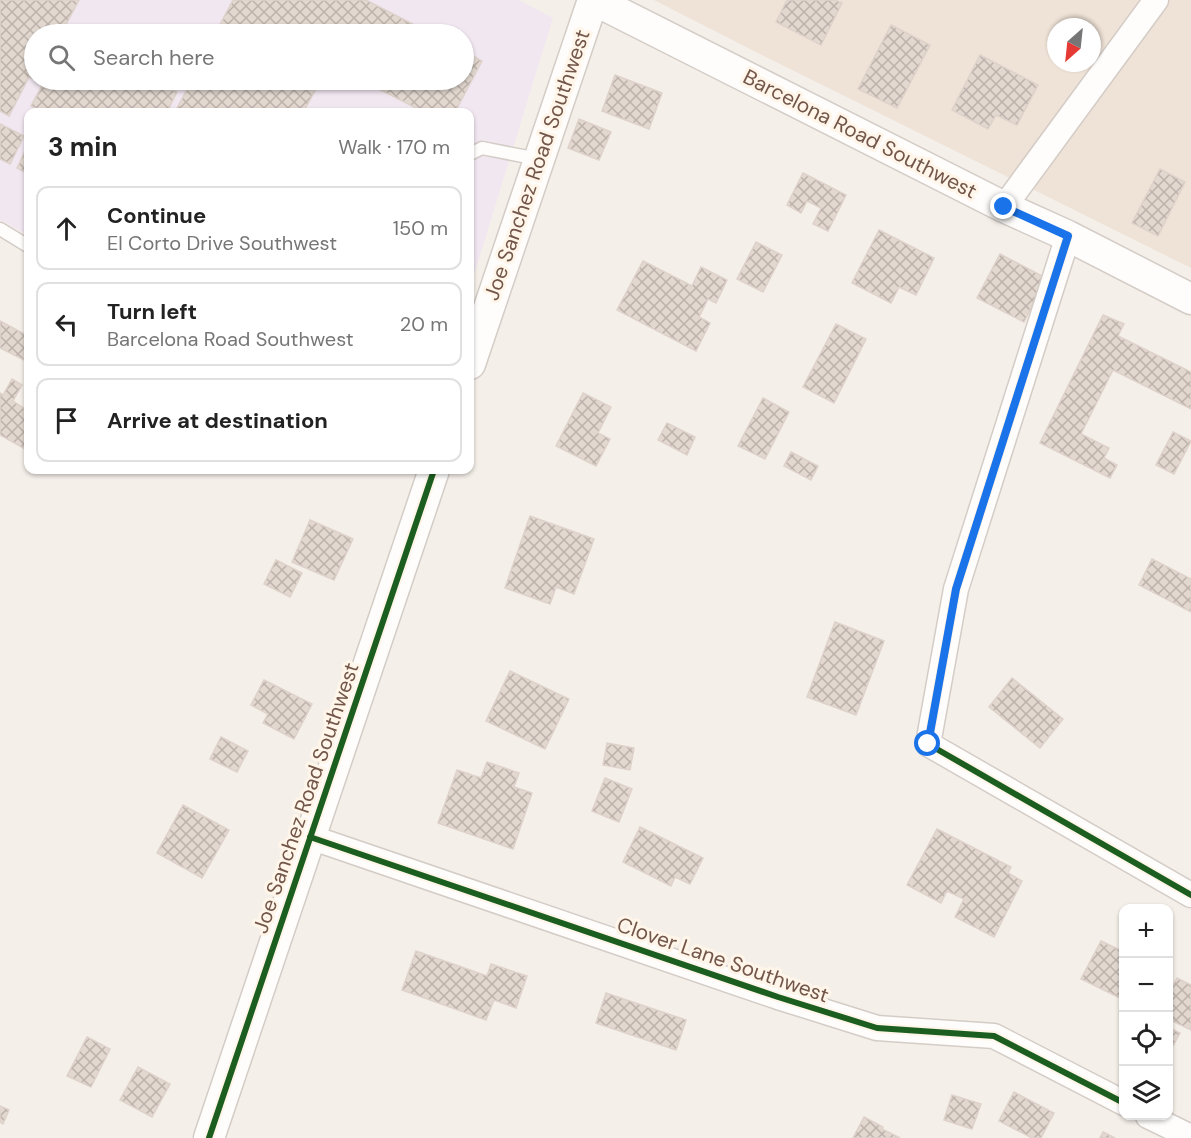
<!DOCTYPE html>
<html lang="en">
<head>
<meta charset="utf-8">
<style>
	:root { --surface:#fff; --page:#f6f6f6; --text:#222; --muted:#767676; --line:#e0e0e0 }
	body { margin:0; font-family:"DM Sans",sans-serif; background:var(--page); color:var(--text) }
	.controls { position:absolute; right:18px; bottom:18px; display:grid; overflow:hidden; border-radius:12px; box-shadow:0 2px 4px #0004 }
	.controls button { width:54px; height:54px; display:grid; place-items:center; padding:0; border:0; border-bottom:2px solid var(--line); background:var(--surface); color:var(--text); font:30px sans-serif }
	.compass { position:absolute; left:1047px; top:18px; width:54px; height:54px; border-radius:50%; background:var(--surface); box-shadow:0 2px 4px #0004; rotate:207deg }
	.stop { position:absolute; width:18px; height:18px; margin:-14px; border:4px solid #1a73e8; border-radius:50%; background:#fff }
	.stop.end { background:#1a73e8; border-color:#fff; box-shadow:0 2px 6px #0008 }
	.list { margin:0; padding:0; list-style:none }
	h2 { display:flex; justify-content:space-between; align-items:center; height:78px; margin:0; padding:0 24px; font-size:26px }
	h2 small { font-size:20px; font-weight:400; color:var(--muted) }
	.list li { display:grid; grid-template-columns:39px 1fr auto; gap:18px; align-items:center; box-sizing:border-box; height:84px; margin:0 12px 12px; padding:0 12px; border:2px solid var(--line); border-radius:12px }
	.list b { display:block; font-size:22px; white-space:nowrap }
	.list p { margin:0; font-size:20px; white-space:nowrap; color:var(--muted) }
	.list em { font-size:20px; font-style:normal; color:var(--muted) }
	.icon { flex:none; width:33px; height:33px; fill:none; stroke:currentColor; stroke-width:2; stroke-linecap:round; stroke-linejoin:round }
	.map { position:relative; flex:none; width:1191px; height:1138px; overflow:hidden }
	.search { position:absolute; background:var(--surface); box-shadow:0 2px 4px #0004; left:24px; top:24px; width:450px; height:66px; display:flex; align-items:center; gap:15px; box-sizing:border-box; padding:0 21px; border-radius:33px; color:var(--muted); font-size:22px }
	.panel { position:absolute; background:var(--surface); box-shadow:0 2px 4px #0004; left:24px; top:108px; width:450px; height:366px; border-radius:12px }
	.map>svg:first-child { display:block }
</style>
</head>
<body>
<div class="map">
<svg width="1191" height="1138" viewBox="0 0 1191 1138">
	<defs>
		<pattern id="building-cross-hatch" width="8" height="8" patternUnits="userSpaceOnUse" patternTransform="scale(1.5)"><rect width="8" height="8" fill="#e2d8d0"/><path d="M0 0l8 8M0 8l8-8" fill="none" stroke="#bcb2ab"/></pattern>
	</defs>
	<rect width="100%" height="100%" fill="#f5efe9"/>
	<path fill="#efe2d6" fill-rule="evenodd" d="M654 0H1191V268L760 54ZM1056 27H1092V63H1056Z"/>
	<path fill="#f1e7f1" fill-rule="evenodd" d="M0 0H519L553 18 470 288V112H28V235L0 220ZM34 34H464V80H34Z"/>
	<g fill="url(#building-cross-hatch)" stroke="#ded2cb" stroke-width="1.5">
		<path d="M0 0H79L61 34H34V79L29 77 9 116 0 111Z"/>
		<path d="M233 0H366L432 34H215Z"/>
		<path d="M787 0H835L842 3 821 45 776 22Z"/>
		<path d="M891 25 930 45 897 108 858 89Z"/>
		<path d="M464 51 482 61 455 112H424L361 80H464Z"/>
		<path d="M980 55 1038 85 1017 125 996 115 988 129 952 110Z"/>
		<path d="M615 75 662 93 649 129 602 111Z"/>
		<path d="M45 80H153L177 92 167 112H43L31 106Z"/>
		<path d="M192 80H321L305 109 312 112H175Z"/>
		<path d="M579 119 611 132 599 160 568 148Z"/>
		<path d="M0 124 24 136 10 164 0 159Z"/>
		<path d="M28 145V174L17 168Z"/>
		<path d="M1160 169 1185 182 1158 236 1132 223Z"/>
		<path d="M803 173 846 195 828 231 813 224 821 208 807 201 801 213 787 205Z"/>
		<path d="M879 230 934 258 916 295 899 287 891 303 852 283Z"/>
		<path d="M756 242 782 255 763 292 737 279Z"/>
		<path d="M1000 254 1046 278 1024 322 977 298Z"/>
		<path d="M643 261 692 286 701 267 727 280 716 303 708 299 699 317 710 323 696 351 617 310Z"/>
		<path d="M1103 315 1124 324 1118 336 1191 372V409L1113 370 1081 434 1109 448 1104 458 1117 465 1110 478 1040 443Z"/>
		<path d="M0 321 28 336V362L0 348Z"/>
		<path d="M836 324 866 339 834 403 803 387Z"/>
		<path d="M12 379 22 385 13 401 28 411V445L27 444 25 449 0 435V393L3 395Z"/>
		<path d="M583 393 611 407 598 433 610 439 596 466 556 446Z"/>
		<path d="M763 398 789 412 765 459 738 446Z"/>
		<path d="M667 423 695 437 687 455 658 440Z"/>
		<path d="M1173 432 1191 441 1174 474 1156 465Z"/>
		<path d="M791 452 818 466 811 480 784 466Z"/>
		<path d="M530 516 594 539 574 594 556 587 550 604 505 588Z"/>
		<path d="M310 520 353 539 334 580 292 562Z"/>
		<path d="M1152 559 1191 579V612L1139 585Z"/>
		<path d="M276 560 302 573 290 597 264 584Z"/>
		<path d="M835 622 884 641 856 715 807 697Z"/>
		<path d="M510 671 569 699 545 749 486 721Z"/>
		<path d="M1012 678 1063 719 1040 748 989 707Z"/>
		<path d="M264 680 312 704 294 739 263 723 268 714 251 705Z"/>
		<path d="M221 737 248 751 237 772 210 759Z"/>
		<path d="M607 743 634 748 630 770 603 765Z"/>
		<path d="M487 762 519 773 514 787 532 793 513 849 438 823 457 770 481 778Z"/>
		<path d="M605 778 632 789 619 822 592 811Z"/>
		<path d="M183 805 229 830 202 878 157 853Z"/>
		<path d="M640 827 703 858 690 884 675 877 671 886 623 862Z"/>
		<path d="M937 829 1011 867 1008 873 1022 881 994 937 955 917 964 899 947 891 941 903 907 885Z"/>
		<path d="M1101 941 1124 952V1000L1081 979Z"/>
		<path d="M416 951 487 976 491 964 527 976 516 1008 494 1000 486 1020 402 990Z"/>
		<path d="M1177 978 1191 985V1030L1168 1019V995Z"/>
		<path d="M606 993 686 1020 676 1050 596 1023Z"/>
		<path d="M1168 1027 1180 1033 1168 1055Z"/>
		<path d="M87 1037 110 1049 91 1087 67 1076Z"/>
		<path d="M138 1067 170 1084 152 1117 120 1100Z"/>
		<path d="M1014 1092 1054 1113 1041 1138H1032L999 1121Z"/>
		<path d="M952 1095 981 1104 972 1129 944 1120Z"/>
		<path d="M0 1106 9 1110 3 1124 0 1122Z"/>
		<path d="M864 1117 883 1127 882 1129 900 1138H853Z"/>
		<path d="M1103 1132 1115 1138H1100Z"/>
	</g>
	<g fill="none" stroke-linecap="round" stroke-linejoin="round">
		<defs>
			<g id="service">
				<path d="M470 154 482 148 538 159"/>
				<path d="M0 229 28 246"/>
			</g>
			<g id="minor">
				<path d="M1004 207 1156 0"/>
				<path d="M1068 236 956 589 928 744 1191 895"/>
				<path d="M310 837 778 997 877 1028 994 1036 1124 1103"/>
				<path d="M1148 1116 1191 1137"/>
			</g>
			<g id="tertiary">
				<path d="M594 0 1004 207 1068 236 1191 299"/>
				<path d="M470 364 593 0"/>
				<path d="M209 1138 434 470"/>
			</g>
		</defs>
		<use href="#service" stroke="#d4ccc6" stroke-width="15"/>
		<use href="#minor" stroke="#d4ccc6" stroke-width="27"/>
		<use href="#tertiary" stroke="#d4ccc6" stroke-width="33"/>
		<use href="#service" stroke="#fefdfc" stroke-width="12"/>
		<use href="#minor" stroke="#fefdfc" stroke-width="24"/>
		<use href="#tertiary" stroke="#fefdfc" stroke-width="30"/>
		<defs>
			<g id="cycleway">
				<path d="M1068 236 956 589 928 744 1191 895"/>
				<path d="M310 837 778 997 877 1028 994 1036 1124 1103"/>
				<path d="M209 1138 434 470"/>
			</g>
		</defs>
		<use href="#cycleway" stroke="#fff5e9" stroke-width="10"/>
		<use href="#cycleway" stroke="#1b5e20" stroke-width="6"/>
	</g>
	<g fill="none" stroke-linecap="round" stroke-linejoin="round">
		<path stroke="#1a73e8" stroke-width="8" d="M928 744 956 589 1068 236 1004 207"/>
	</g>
	<g text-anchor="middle" stroke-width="6" stroke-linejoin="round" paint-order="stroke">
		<g font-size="21" fill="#73564a" stroke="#fff5e9">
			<text transform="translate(860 134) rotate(27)" y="7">Barcelona Road Southwest</text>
			<text transform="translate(537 165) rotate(-71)" y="7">Joe Sanchez Road Southwest</text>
			<text transform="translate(306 798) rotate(-71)" y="7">Joe Sanchez Road Southwest</text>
			<text transform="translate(723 960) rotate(19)" y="7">Clover Lane Southwest</text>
		</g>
	</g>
</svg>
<div class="controls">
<button>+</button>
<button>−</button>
<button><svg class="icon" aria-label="locate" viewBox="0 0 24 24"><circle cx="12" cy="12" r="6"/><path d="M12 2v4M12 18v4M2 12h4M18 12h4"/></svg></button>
<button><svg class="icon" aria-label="layers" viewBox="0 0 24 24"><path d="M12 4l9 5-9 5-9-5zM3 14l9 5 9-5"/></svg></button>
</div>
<svg class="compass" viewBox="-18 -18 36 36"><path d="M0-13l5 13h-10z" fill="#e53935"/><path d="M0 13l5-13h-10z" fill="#767676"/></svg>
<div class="stop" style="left:928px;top:744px"></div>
<div class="stop end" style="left:1004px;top:207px"></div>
<div class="search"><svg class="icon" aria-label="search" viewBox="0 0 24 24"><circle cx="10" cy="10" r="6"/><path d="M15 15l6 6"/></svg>Search here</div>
<section class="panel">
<h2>3 min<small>Walk · 170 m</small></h2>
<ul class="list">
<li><svg class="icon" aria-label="ahead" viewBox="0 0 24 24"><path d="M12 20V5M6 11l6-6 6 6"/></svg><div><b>Continue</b><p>El Corto Drive Southwest</p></div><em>150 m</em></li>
<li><svg class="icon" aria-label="left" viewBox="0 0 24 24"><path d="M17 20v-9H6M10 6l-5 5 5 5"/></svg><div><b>Turn left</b><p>Barcelona Road Southwest</p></div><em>20 m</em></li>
<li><svg class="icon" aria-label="arrive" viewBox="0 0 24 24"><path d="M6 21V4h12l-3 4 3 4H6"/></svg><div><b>Arrive at destination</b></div></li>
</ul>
</section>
</div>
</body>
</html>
